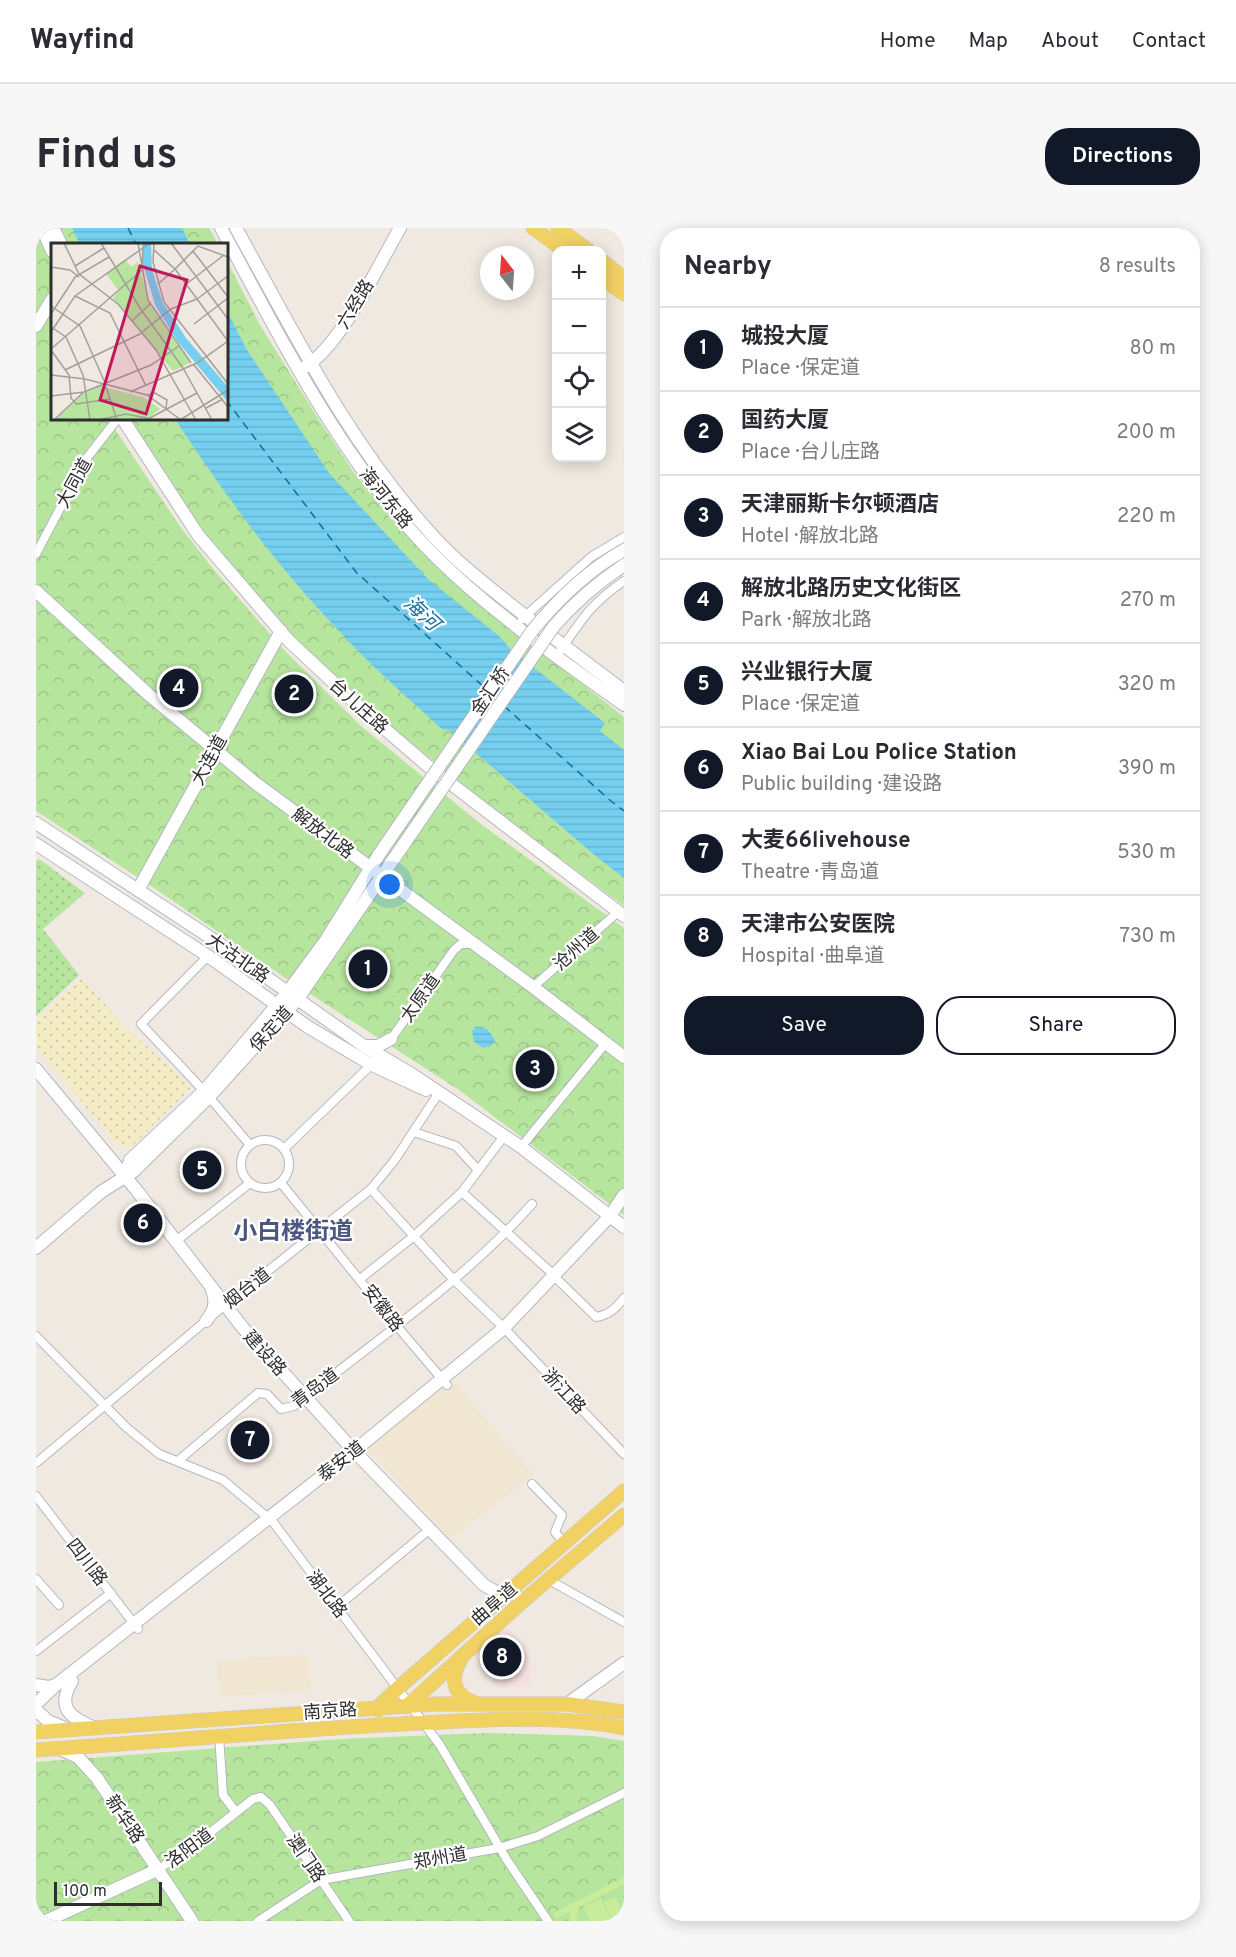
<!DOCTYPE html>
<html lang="en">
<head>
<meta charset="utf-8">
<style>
	:root { --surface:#fff; --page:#f7f7f7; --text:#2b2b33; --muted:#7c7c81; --line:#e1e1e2; --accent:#111827 }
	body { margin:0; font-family:Overpass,"Noto Sans SC",sans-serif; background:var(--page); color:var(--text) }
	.controls { position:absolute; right:18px; top:18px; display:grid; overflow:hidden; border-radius:12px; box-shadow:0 3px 15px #0003 }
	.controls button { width:54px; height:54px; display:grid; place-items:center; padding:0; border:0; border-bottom:2px solid var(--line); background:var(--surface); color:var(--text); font:30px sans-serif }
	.compass { position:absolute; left:444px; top:18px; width:54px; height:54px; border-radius:50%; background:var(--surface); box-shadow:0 3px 15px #0003; rotate:343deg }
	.scale { position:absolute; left:18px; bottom:15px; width:108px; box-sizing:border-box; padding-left:6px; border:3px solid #2e2e2e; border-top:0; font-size:16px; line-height:21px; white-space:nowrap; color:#2e2e2e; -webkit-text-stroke:4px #fff; paint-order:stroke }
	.you { position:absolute; left:354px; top:657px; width:21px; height:21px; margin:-15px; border:4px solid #fff; border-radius:50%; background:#1a73e8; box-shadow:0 0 0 9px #1a73e833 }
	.badge { display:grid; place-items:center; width:39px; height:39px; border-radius:50%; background:var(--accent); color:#fff; font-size:20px; font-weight:700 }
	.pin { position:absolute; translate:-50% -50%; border:3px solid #fff; box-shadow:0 2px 6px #0006 }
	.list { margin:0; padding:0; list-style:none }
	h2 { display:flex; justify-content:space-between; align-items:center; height:78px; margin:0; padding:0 24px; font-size:26px }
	h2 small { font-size:20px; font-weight:400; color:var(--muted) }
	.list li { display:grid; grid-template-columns:39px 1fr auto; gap:18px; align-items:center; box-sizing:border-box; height:84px; padding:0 24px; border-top:2px solid var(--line) }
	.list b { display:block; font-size:22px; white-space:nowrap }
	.list p { margin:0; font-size:20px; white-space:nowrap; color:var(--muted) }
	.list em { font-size:20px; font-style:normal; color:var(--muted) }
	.actions { display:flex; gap:12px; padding:18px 24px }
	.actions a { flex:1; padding:14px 0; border:2px solid var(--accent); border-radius:24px; text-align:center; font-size:21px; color:var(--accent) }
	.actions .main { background:var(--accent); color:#fff }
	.icon { flex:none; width:33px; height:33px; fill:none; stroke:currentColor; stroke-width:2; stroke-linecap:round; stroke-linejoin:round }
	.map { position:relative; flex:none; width:588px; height:1693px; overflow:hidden; border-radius:24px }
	header { display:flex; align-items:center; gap:36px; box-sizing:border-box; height:84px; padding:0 30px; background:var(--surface); border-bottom:2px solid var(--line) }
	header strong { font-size:28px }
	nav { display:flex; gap:33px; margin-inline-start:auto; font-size:21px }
	.intro { display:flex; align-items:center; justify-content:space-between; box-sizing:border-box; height:144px; padding:0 36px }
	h1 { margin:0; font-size:42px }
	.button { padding:15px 27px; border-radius:24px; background:var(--accent); color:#fff; font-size:21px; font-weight:700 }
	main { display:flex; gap:36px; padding:0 36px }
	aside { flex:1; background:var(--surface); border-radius:24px; box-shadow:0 3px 15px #0003 }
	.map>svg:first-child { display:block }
</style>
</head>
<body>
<header>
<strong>Wayfind</strong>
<nav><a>Home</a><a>Map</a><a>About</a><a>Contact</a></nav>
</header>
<div class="intro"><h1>Find us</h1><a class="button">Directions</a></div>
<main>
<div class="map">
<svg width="588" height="1693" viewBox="0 0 588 1693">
	<defs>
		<pattern id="grass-dots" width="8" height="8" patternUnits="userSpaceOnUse" patternTransform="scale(1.5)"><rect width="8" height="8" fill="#b6e59e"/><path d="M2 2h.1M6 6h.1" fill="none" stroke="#9dc588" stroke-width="1.8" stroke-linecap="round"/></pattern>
		<pattern id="sand-dots" width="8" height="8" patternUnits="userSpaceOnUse" patternTransform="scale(1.5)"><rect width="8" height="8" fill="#f3ecc5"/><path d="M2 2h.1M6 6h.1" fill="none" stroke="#d1cbaa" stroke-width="1.8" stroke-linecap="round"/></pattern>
		<pattern id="park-crowns" width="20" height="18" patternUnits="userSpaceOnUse" patternTransform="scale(1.5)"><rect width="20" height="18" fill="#b6e59e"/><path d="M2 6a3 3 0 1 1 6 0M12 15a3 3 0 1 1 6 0" fill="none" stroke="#9dc588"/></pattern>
		<pattern id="water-rules" width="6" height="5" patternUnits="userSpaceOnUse" patternTransform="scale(1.5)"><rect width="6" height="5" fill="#75cff0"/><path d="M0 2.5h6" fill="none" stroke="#66b2ce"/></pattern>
	</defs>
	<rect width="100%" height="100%" fill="#efe9e1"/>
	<g fill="#f0e6d1">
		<path d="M413 1149 498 1247 414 1311 330 1219Z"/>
		<path d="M272 1427 275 1462 183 1469 181 1432Z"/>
	</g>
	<path fill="#f5dfe0" d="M471 1399 488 1419 493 1430 495 1458 460 1460 449 1439 438 1428Z"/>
	<path fill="url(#grass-dots)" d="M3 631 49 665 7 701 43 747 0 788V633Z"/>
	<path fill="url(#sand-dots)" d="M46 750 86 796 156 859 96 918 85 921 0 819V792Z"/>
	<g fill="url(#park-crowns)">
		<path d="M0 0 12 26 16 45V190L72 191 143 297 178 342 248 422 325 498 446 597 588 700V987L423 862 254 753 118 660 0 583Z"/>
		<path d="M21 0H173L182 16H29Z"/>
		<path d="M191 33 224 97 283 192 316 242 354 290 415 351 588 489V678C471 590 351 504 247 399 191 342 147 274 102 208L92 191 190 190Z"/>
		<path d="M450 1505 557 1508 588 1513V1693H0V1534L304 1511Z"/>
	</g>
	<g fill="#c9ec9a">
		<path d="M588 1649V1656L544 1679 540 1693H533L535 1683 520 1690 517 1685Z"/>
		<path d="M580 1669 588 1686V1691L577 1693 568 1674Z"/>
		<path d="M565 1671 576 1693H554L547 1679Z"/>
	</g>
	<g fill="url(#water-rules)">
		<path d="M36 0H146L154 16H44Z"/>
		<path d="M191 83 211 122 293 245 393 352 463 408 475 422 569 495 564 503 588 522V650L562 630 413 502 406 501C371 469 335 438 303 403 241 338 188 266 139 191L190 190Z"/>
		<path d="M439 799C450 797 455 804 459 813L456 817 448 820 438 814 436 803Z"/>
	</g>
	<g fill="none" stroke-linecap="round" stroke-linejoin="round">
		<g stroke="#0d6fa3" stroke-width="1.5" stroke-dasharray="8 6" stroke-linecap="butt">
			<path d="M92 0 100 16"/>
			<path d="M190 172 320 344 449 460"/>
			<path d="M468 478 575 573 588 583"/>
		</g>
		<defs>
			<g id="street">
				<path d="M0 326 50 231 79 194 84 190"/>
				<path d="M486 391 555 329 588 309"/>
				<path d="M521 428C544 394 553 377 588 353"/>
				<path d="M172 728 105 796 168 863 214 917"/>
				<path d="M497 759 582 684"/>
				<path d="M353 814 418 722 425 716H437"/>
				<path d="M378 904 420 918 442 942"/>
				<circle cx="229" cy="936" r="24"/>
				<path d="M485 919 569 816"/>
				<path d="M248 921 338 834"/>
				<path d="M245 955 360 1097 411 1157"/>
				<path d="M335 961 417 1051 468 1100 588 1226"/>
				<path d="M426 964 518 1047"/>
				<path d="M140 1013 214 955"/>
				<path d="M324 1051 378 1008 426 964 468 908"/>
				<path d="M523 1053 560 1089C573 1087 580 1080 588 1070"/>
				<path d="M0 1108 90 1199 123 1226 187 1252 237 1294 404 1517 471 1632 512 1693"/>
				<path d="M143 1232 222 1165 231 1166 245 1181 258 1178C338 1113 427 1054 496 976"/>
				<path d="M0 1235 189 1077 335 961 358 933 402 866"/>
				<path d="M496 1256 526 1287 519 1304 528 1315"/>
				<path d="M0 1268 102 1401"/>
				<path d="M0 1351 23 1377"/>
				<path d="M513 1352 588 1394"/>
				<path d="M301 1379 394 1301"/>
				<path d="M0 1423 75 1365"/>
				<path d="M183 1507 187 1567 200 1584"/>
				<path d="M123 1641 175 1604 217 1571 225 1569 234 1577 313 1693"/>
				<path d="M222 1693 285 1652 463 1620 502 1608 588 1565"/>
			</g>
			<g id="secondary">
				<path d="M6 0 16 23"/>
				<path d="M17 0 25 16"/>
				<path d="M185 0C248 116 307 237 402 331 458 386 524 431 588 477"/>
				<path d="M200 0C259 107 314 218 398 309 419 332 444 352 469 372 508 403 548 433 588 463"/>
				<path d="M0 98 16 71"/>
				<path d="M269 139C305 117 342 38 364 0"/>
				<path d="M86 190 162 307 253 413 328 483 393 539 588 688"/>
				<path d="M0 363 112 466 218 554 497 759 588 829"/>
				<path d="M0 595 178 712 328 818 377 847 485 919 588 999"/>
				<path d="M0 616 172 728 272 799 336 837 390 862"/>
				<path d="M102 662 245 403"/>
				<path d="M329 818H342L355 811"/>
				<path d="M0 841 102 964 207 1100 318 1223 448 1357 460 1364 475 1362 486 1374"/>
				<path d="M89 949 94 932 168 863 251 765 290 712 344 625"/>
				<path d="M0 1020 65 964 98 943 173 869 261 772 357 632"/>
				<path d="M170 1093C178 1083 181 1075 176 1062"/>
				<path d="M36 1453C20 1480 34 1490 59 1500"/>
				<path d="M0 1457 13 1459 20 1457"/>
				<path d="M0 1476 20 1457 318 1223 468 1100 574 988 588 967"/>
				<path d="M531 1476 588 1435"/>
				<path d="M0 1482 12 1493 31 1501"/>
				<path d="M24 1521 42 1529 61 1550 156 1693"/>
				<path d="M10 1693 123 1641"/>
			</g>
			<g id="primary">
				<path d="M497 0 528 22"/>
				<path d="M522 0 552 22"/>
				<path d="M566 33 588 50"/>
				<path d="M566 50 588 66"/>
				<path d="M425 1431C414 1450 416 1467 439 1475"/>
				<path d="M370 1479 486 1374 588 1287"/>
				<path d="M342 1482V1479L361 1461 588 1263"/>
				<path d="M0 1504 400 1476H531L588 1484"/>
				<path d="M0 1522C128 1514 256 1501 385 1495 451 1492 522 1486 588 1500"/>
			</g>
		</defs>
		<use href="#street" stroke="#b4b7c1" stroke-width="10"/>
		<use href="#secondary" stroke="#b4b7c1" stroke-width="14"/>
		<use href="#primary" stroke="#c9c9c9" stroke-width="15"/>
		<use href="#street" stroke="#fff" stroke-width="8"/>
		<use href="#secondary" stroke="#fff" stroke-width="12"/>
		<use href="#primary" stroke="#f2d163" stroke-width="14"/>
		<defs>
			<g id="secondary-bridge">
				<path d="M344 625 496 403C522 371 552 342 588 322"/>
				<path d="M357 632 518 398C539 374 561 355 588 337"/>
			</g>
		</defs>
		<use href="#secondary-bridge" stroke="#b4b7c1" stroke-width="14" stroke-linecap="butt"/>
		<use href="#secondary-bridge" stroke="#fff" stroke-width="12"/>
	</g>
	<g text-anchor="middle" stroke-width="4.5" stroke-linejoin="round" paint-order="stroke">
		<g font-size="18" fill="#2e2e2e" stroke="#fff">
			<text transform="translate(319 76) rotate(-59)" y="6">六经路</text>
			<text transform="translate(38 255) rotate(-61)" y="6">大同道</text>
			<text transform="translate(350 270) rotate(51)" y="6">海河东路</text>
			<text transform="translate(454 463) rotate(-56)" y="6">金汇桥</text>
			<text transform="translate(323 478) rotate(42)" y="6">台儿庄路</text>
			<text transform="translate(173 532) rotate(-61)" y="6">大连道</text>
			<text transform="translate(287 605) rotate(37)" y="6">解放北路</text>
			<text transform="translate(540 721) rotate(-42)" y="6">沧州道</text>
			<text transform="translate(202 730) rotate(35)" y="6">大沽北路</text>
			<text transform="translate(384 770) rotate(-55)" y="6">太原道</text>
			<text transform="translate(235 801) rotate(-48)" y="6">保定道</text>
			<text transform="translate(211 1060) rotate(-38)" y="6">烟台道</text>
			<text transform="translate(347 1080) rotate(52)" y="6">安徽路</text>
			<text transform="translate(229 1125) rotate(48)" y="6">建设路</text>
			<text transform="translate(279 1160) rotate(-37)" y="6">青岛道</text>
			<text transform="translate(528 1163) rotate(47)" y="6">浙江路</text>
			<text transform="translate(305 1233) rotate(-38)" y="6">泰安道</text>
			<text transform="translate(51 1334) rotate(52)" y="6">四川路</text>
			<text transform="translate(291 1366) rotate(53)" y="6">湖北路</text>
			<text transform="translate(458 1376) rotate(-41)" y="6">曲阜道</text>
			<text transform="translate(294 1483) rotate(-4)" y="6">南京路</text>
			<text transform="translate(89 1591) rotate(56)" y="6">新华路</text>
			<text transform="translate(153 1620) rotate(-36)" y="6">洛阳道</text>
			<text transform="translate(270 1630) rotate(56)" y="6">澳门路</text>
			<text transform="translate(404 1630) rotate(-10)" y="6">郑州道</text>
		</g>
		<g font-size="20" font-style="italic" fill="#0d6fa3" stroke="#fff">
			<text transform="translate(386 385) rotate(43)" y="7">海河</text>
		</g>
		<g font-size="24" font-weight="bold" fill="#4d5680" stroke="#fff">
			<text x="257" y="1011">小白楼街道</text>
		</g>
	</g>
	<g transform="translate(15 15)">
		<rect width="177" height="177" fill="#efe9e1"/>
		<path d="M74 16 80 24 87 19 99 62 139 120 122 128 62 55 68 48 55 31ZM49 143 92 154 109 166 95 177H4L34 150Z" fill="#b6e59e"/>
		<path d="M91 0H100L101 27 112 60 135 95 177 144V159L127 99 104 62 92 21Z" fill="#75cff0"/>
		<path fill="none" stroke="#75cff0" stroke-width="3" d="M96 4 99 38 112 68M115 72 147 117M150 120 173 146"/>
		<path fill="none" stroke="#a29e99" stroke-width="1.5" d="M13 0 28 31 67 61 105 107 145 177M50 0 89 65 132 125M87 0 97 57 140 120M103 0 102 19 113 59 177 141M120 0 177 76M142 8 177 54M24 23 53 5M0 24 19 27 28 34M91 26 92 4M123 27 147 3 177 14M107 41 123 27M134 42 173 12M24 53 59 70 95 143M146 56 177 33M0 63 29 83 55 142M0 71 24 34 58 14M81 78 99 61M143 81 177 55M0 84 15 94 32 132 39 177M0 89 24 53 99 0M90 90 120 66 146 56M0 106 91 27M0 107 18 132 20 155 25 161 60 156M143 122 177 164M132 125 161 177M14 127 91 90M0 132 34 136 96 152 130 177M55 144 66 177M79 149 146 120 177 98 124 26 103 7M96 152 104 150 116 157 115 165M0 153 33 149M155 165 172 156M3 177 33 149 100 122 128 103M47 177 75 171 96 175M95 177 146 150M129 177 177 147"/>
		<path fill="#c2185b" fill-opacity="0.15" stroke="#c2185b" stroke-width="3" d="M89 23 136 37 95 171 49 157Z"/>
		<rect width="177" height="177" fill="none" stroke="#2e2e2e" stroke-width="3"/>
	</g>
</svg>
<div class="controls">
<button>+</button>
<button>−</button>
<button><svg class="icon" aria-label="locate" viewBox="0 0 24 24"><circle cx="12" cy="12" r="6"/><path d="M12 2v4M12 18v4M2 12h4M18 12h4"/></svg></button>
<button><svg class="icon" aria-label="layers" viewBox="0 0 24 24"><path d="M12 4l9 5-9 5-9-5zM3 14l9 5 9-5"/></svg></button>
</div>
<svg class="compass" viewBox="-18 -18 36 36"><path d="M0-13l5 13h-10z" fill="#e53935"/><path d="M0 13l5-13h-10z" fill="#7c7c81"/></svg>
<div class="scale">100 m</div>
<div class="you"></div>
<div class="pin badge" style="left:332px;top:741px">1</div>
<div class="pin badge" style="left:258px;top:466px">2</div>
<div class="pin badge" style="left:499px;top:841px">3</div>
<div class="pin badge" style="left:143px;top:460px">4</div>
<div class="pin badge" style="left:166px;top:942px">5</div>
<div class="pin badge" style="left:107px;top:995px">6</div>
<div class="pin badge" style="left:214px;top:1212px">7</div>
<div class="pin badge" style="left:466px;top:1429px">8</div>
</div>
<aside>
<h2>Nearby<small>8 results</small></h2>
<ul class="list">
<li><span class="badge">1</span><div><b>城投大厦</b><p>Place · 保定道</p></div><em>80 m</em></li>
<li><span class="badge">2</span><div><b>国药大厦</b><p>Place · 台儿庄路</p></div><em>200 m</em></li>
<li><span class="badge">3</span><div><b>天津丽斯卡尔顿酒店</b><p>Hotel · 解放北路</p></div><em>220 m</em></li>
<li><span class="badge">4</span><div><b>解放北路历史文化街区</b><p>Park · 解放北路</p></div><em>270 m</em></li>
<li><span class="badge">5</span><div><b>兴业银行大厦</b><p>Place · 保定道</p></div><em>320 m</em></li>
<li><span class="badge">6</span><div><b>Xiao Bai Lou Police Station</b><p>Public building · 建设路</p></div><em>390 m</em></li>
<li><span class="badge">7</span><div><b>大麦66livehouse</b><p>Theatre · 青岛道</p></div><em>530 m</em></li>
<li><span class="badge">8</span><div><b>天津市公安医院</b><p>Hospital · 曲阜道</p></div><em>730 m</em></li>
</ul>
<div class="actions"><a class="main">Save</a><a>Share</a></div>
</aside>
</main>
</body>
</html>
